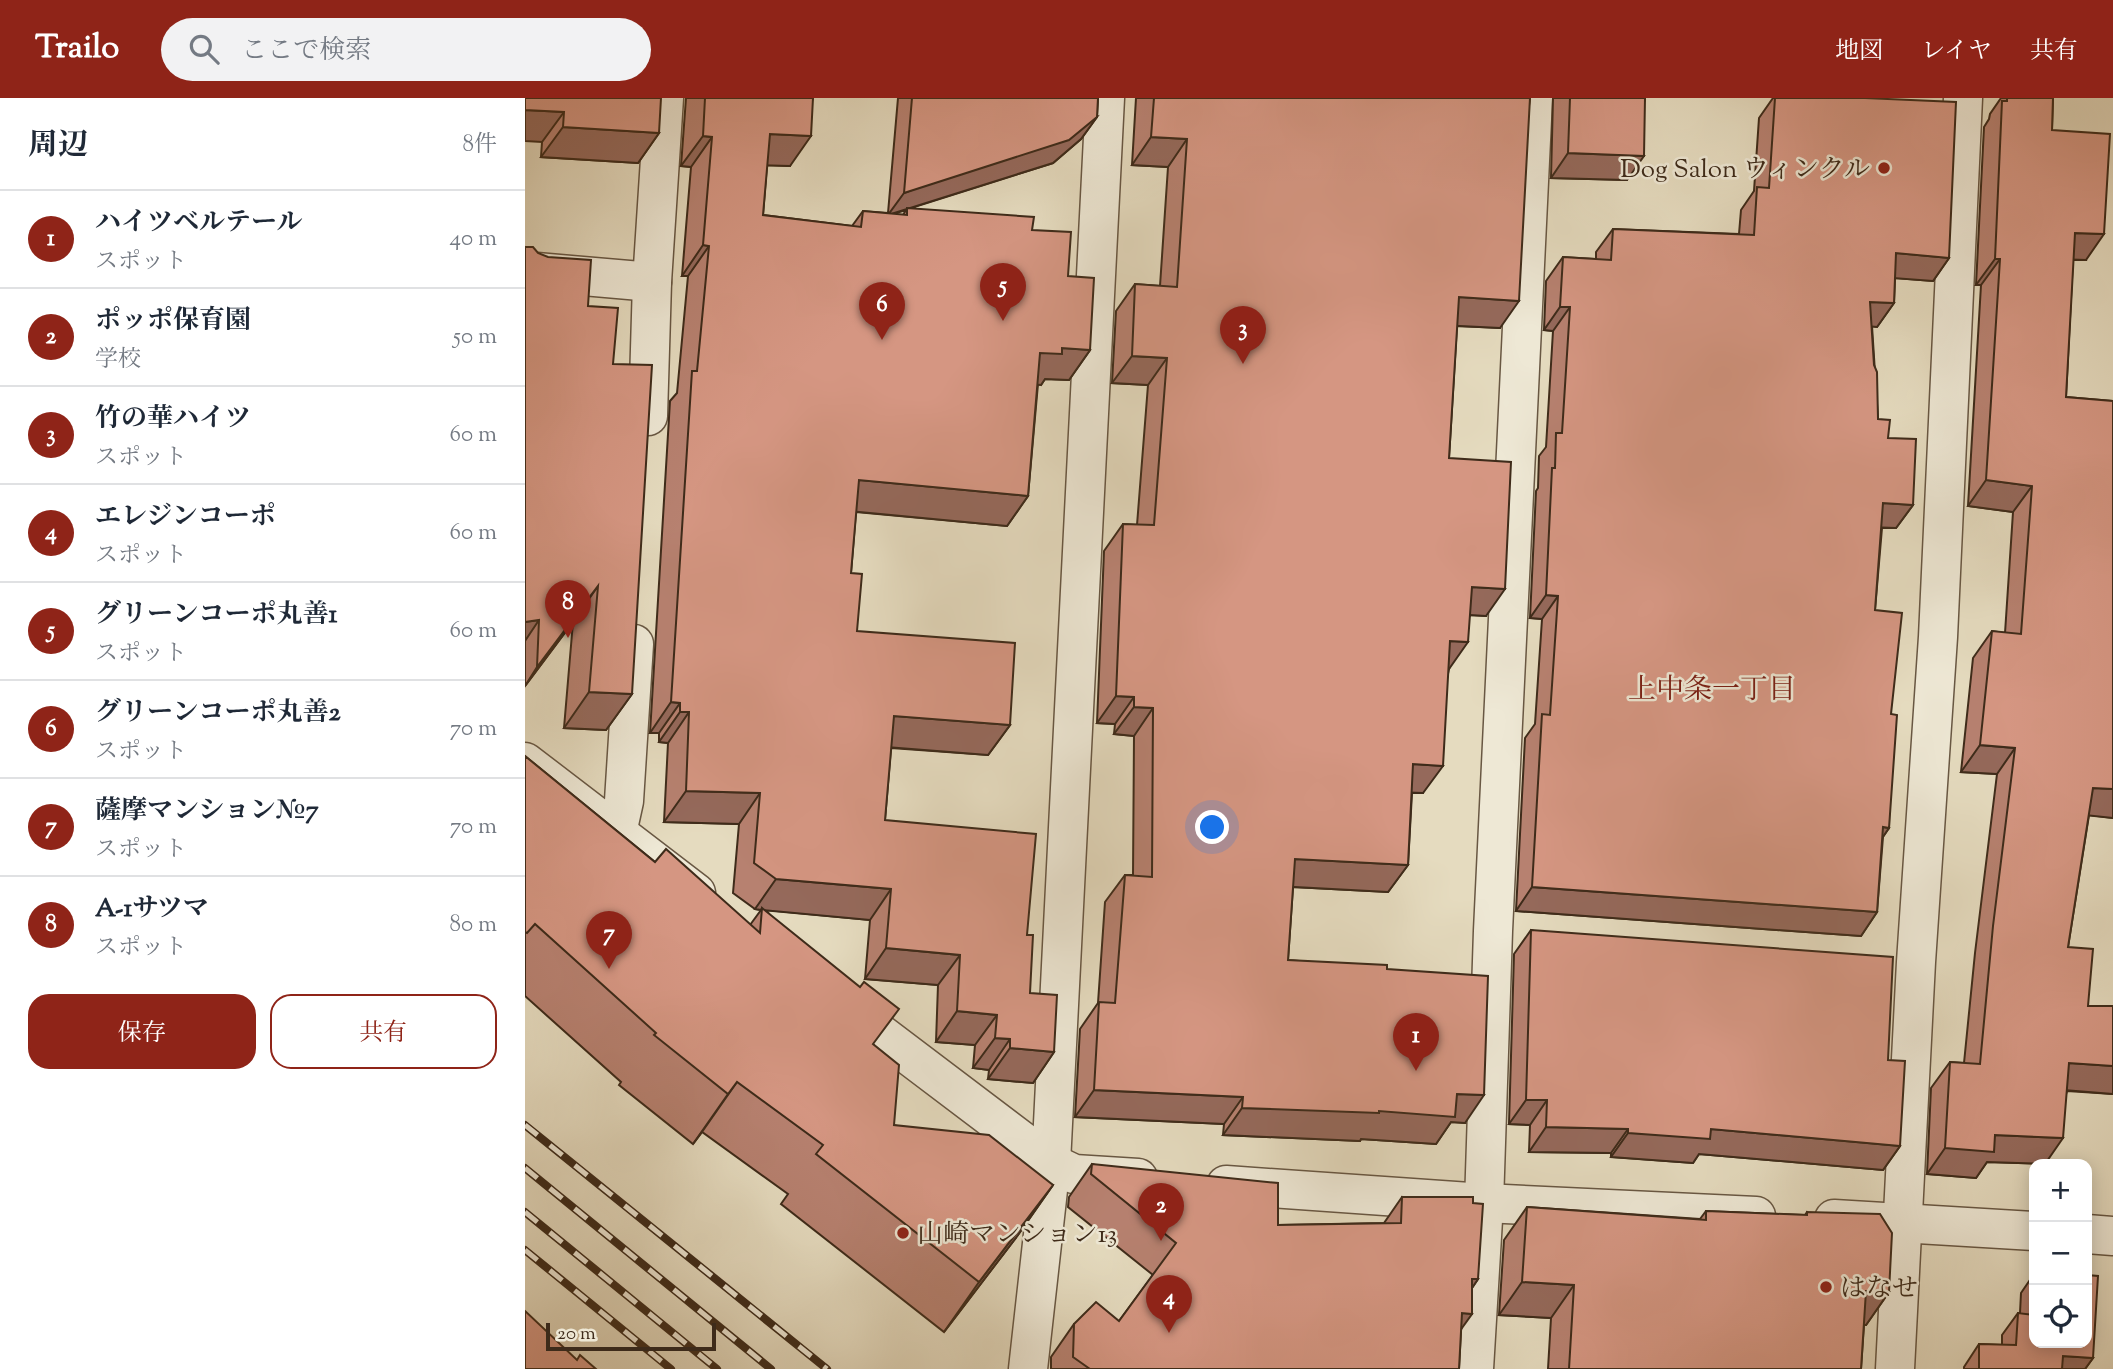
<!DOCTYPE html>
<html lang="ja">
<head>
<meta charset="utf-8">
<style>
	:root { --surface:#fff; --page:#f2f2f3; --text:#1f2937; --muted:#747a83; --line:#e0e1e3; --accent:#8f2418 }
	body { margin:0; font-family:"Sorts Mill Goudy","Noto Serif JP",serif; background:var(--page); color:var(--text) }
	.controls { position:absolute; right:21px; bottom:21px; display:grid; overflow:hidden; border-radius:14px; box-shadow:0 4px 18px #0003 }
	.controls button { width:63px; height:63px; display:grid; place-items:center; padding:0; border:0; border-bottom:2px solid var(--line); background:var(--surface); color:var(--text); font:35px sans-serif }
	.scale { position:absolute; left:21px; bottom:18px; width:170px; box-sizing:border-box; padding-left:7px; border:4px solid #3e2b1a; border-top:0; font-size:19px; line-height:24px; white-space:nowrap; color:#3e2b1a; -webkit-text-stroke:5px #eee8d5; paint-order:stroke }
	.you { position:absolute; left:688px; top:730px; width:24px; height:24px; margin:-18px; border:5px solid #fff; border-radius:50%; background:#1a73e8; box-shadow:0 0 0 10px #1a73e833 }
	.badge { display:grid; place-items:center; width:46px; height:46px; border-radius:50%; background:var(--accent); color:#fff; font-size:23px; font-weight:700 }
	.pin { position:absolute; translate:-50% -58px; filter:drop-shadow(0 2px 4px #0008) }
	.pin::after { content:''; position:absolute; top:37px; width:24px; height:21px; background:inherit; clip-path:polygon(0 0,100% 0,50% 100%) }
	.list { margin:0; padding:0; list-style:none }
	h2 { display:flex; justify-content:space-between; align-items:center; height:91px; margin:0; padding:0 28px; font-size:30px }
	h2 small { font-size:23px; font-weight:400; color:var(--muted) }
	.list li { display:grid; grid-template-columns:46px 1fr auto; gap:21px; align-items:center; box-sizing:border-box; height:98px; padding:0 28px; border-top:2px solid var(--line) }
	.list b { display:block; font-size:26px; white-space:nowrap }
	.list p { margin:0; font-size:23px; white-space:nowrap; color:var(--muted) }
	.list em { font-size:23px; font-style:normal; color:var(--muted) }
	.actions { display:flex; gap:14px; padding:21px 28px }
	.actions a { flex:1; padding:16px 0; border:2px solid var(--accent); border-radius:21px; text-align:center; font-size:24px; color:var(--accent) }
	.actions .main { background:var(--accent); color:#fff }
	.icon { flex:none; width:38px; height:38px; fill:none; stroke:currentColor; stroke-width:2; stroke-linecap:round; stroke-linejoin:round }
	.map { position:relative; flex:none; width:1588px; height:1271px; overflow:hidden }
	header { display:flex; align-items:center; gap:42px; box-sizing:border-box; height:98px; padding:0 35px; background:var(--accent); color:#fff }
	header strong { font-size:33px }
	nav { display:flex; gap:38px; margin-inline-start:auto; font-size:24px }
	.search { width:490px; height:63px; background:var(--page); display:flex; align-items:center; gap:18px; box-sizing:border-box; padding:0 24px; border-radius:38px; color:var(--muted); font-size:26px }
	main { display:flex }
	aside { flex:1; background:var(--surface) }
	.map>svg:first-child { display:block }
</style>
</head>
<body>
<header>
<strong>Trailo</strong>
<div class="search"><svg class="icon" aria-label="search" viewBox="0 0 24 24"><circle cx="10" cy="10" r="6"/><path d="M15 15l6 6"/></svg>ここで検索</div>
<nav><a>地図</a><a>レイヤ</a><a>共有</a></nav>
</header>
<main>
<aside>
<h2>周辺<small>8件</small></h2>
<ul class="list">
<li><span class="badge">1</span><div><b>ハイツベルテール</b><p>スポット</p></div><em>40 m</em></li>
<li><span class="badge">2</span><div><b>ポッポ保育園</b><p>学校</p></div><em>50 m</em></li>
<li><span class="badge">3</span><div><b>竹の華ハイツ</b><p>スポット</p></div><em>60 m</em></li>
<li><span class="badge">4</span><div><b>エレジンコーポ</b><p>スポット</p></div><em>60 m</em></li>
<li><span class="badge">5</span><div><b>グリーンコーポ丸善1</b><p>スポット</p></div><em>60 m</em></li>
<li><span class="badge">6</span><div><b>グリーンコーポ丸善2</b><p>スポット</p></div><em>70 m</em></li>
<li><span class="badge">7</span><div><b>薩摩マンション№7</b><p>スポット</p></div><em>70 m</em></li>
<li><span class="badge">8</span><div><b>A-1サツマ</b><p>スポット</p></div><em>80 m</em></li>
</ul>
<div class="actions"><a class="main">保存</a><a>共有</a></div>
</aside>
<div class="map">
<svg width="1588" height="1271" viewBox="0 0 1588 1271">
	<rect width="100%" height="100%" fill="#e5dbbf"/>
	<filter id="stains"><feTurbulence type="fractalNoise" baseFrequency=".00286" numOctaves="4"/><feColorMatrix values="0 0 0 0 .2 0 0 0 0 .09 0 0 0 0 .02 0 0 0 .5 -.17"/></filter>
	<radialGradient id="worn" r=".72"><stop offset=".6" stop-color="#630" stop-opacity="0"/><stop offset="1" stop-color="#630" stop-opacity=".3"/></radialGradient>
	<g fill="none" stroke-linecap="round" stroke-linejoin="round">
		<defs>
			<g id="street">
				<path d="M0 173 127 184"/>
				<path d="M123 318 127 184 139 0"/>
				<path d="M0 664 171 795"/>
				<path d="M92 735 99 703 109 546"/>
				<path d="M316 906 526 1065 549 1076 613 1080"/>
				<path d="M701 1087 959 1105 1231 1118"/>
				<path d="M1309 1121 1509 1133"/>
				<path d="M1562 1136 1588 1138"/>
				<path d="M503 1271 526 1065 580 0"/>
				<path d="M949 1271 959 1105 968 833 1008 0"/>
				<path d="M1370 1271 1391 864 1413 539 1438 0"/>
			</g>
		</defs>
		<use href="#street" stroke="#685743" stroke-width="41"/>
		<use href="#street" stroke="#eee8d5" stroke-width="38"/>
		<defs>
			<g id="rail">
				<path d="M0 1027 302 1271"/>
				<path d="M0 1070 246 1271"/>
				<path d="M0 1114 192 1271"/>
				<path d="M0 1152 146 1271"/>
			</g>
		</defs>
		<use href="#rail" stroke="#3e2b1a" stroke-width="8"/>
		<use href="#rail" stroke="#eee8d5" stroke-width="5" stroke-dasharray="16" stroke-linecap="butt"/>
	</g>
	<g fill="#b78170" stroke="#3e2b1a" stroke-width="2" fill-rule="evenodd">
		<path d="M0 0 134 35 113 65 16 59 17 44Z"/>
		<path d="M161 0H288L265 68 242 67 238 117 327 128 338 113 363 115 373 0H573L572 19 556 41 528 65 386 110 507 132 543 178 565 252 544 282 520 281 516 287 513 286 503 398 482 428 331 414 326 475 332 533 485 627 463 657 366 650 360 722 502 837 505 895 529 954 508 985 463 981 464 972 448 970 450 947 411 944 413 887 340 881 345 822 241 812 349 947 369 1027 528 1087 493 1137 419 1234 256 1106 263 1096 177 1034 168 1046 94 987 96 984 0 898V658L130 764 225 827 236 812 230 811 208 795 214 726 139 724 143 645 134 644V635H125L145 303 152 295 163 178H157L166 69 156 68ZM381 112 378 117 368 116Z"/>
		<path d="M611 0H1005L975 230 932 228 924 360 961 518 945 517 924 571 898 695H887L883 767 863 794 768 789 763 862 862 871 940 1025 926 1024 911 1046 836 1041 835 1043 698 1037 699 1026 550 1019 555 931 573 905 580 804 600 777H608L609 638 589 636 590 626 572 625 579 453 598 426 612 427 623 287 587 285 591 213 610 186 635 188 643 69 607 67Z"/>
		<path d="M1028 0H1120L1102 82 1026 80Z"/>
		<path d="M1248 0H1340L1424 160 1408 183 1370 180 1369 205 1352 229 1347 228 1353 321 1363 340 1388 407 1371 430H1357L1350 512 1366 616 1364 730 1358 739 1352 814 1336 838 991 813 1000 640 1010 626 1017 521 1005 520 1011 393 1013 390 1014 358 1021 349 1028 233 1019 232 1021 183 1038 159 1071 161V154L1088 131 1214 136 1216 112 1229 93 1234 20Z"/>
		<path d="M1476 0H1528L1527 32 1561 162H1548L1541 299 1588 303V720L1564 717 1543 849 1563 908H1588V996L1542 993 1520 1066 1462 1064 1451 1080 1402 1076 1406 990 1425 964 1439 965 1450 855 1472 676 1436 674 1448 560 1467 533 1480 535 1488 414 1443 408 1456 187H1451L1459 29 1464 21 1465 16Z"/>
		<path d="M0 149 63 208 88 266 107 596 81 632 39 630 48 524 0 588Z"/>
		<path d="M1006 832 1363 962 1375 1048 1358 1072 1174 1056 1168 1065 1086 1059V1055L1004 1054 1005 1027 984 1026 989 856Z"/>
		<path d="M567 1066 753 1127 859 1125 877 1099 953 1181 947 1190 936 1232 934 1271H526V1259L549 1226 594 1223 628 1177 543 1109 544 1099Z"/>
		<path d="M1002 1109 1175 1121 1181 1113 1280 1117 1282 1114 1364 1194 1341 1227H1339L1336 1271H1023L1026 1220 974 1217 979 1142Z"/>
		<path d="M1509 1176V1245L1568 1260 1560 1271H1439V1269L1454 1246 1477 1247V1237L1493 1215H1495L1496 1195Z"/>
	</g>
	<g fill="#95695b" stroke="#3e2b1a" stroke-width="2">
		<path d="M0 12 39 14 17 44 0 43Z"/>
		<path d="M572 19 556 41 528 65 363 117 379 95Z"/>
		<path d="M38 29 134 35 113 65 16 59Z"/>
		<path d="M245 36 286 38 265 68 224 67Z"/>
		<path d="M178 38 187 39 166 69 156 68Z"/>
		<path d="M626 39 662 41 643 69 607 67Z"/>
		<path d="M1043 55 1119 58 1102 82 1026 80Z"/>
		<path d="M1550 135 1579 136 1561 162 1531 161Z"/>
		<path d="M178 147 184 148 163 178H157Z"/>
		<path d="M1371 155 1424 160 1408 183 1354 179Z"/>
		<path d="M1470 161H1475L1456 187H1451Z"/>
		<path d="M934 199 994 203 975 230 915 227Z"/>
		<path d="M1345 204 1369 205 1352 229 1329 227Z"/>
		<path d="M1035 209H1045L1028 233 1019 232Z"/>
		<path d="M537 250 565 252 544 282 520 281 516 287 494 285 515 255Z"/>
		<path d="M607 258 642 260 623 287 587 285Z"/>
		<path d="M334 382 503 398 482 428 313 412Z"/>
		<path d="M1461 382 1507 388 1488 414 1443 408Z"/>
		<path d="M1358 405 1388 407 1371 430 1342 429Z"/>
		<path d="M73 488 48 524 0 588 12 569Z"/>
		<path d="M947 489 980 491 961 518 928 516Z"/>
		<path d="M1021 497 1033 498 1017 521 1005 520Z"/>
		<path d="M14 522 0 543V524Z"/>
		<path d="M925 543 943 544 924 571 906 570Z"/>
		<path d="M64 594 107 596 81 632 39 630Z"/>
		<path d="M591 598 609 599 590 626 572 625Z"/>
		<path d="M146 604 155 605 134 635H125Z"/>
		<path d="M609 609 628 610 609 638 589 636Z"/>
		<path d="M155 614H164L143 645 134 644Z"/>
		<path d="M369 618 485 627 463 657 348 648Z"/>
		<path d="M1455 647 1490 650 1472 676 1436 674Z"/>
		<path d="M888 666 918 668 898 695 869 694Z"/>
		<path d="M1568 690 1588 691V720L1550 716Z"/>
		<path d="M161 693 235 695 214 726 139 724Z"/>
		<path d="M1358 729 1364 730 1348 753Z"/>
		<path d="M770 761 883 767 863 794 751 788Z"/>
		<path d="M251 781 366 791 345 822 237 812V810L236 812 230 811Z"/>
		<path d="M1007 789 1352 814 1336 838 991 813Z"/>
		<path d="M361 850 435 857 413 887 340 881Z"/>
		<path d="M432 913 472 917 450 947 411 944Z"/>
		<path d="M470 940 485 941 464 972 448 970Z"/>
		<path d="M485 950 529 954 508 985 463 981Z"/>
		<path d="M1544 965 1588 968V996L1526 991Z"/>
		<path d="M212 984 177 1034 168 1046 203 996Z"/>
		<path d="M569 992 718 999 699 1026 550 1019Z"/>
		<path d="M932 996 959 997 940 1025 926 1024 911 1046 836 1041 835 1043 698 1037 717 1010 854 1013Z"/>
		<path d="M1001 1002H1022L1005 1027 984 1026Z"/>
		<path d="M1021 1029 1103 1031 1086 1055 1004 1054Z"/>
		<path d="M1186 1031 1375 1048 1358 1072 1174 1056 1168 1065 1086 1059 1103 1035Z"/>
		<path d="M1470 1037 1538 1040 1520 1066 1462 1064 1451 1080 1402 1076 1420 1050Z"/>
		<path d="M528 1087 493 1137 419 1234 454 1184Z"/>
		<path d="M947 1181H953L931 1214Z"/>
		<path d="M997 1184 1049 1187 1026 1220 974 1217Z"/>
		<path d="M1341 1193 1364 1194 1341 1227 1318 1226Z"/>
		<path d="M937 1215 947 1216 924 1248Z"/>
		<path d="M1538 1258 1568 1260 1560 1271H1529Z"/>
	</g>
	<g fill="#d59682" stroke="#3e2b1a" stroke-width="2">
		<path d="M0 0H136L134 35 38 29 39 14 0 12Z"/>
		<path d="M180 0H288L286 38 245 36 238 117 336 129 338 113 382 117V110L509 119 507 132 546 134 543 178 569 180 565 252 537 250V256L515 255 503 398 334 382 326 475 337 476 332 533 490 545 485 627 369 618 360 722 511 736 502 837H508L505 895 532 897 529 954 485 950V941L470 940 472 917 432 913 435 857 361 850 366 791 251 781 229 765 235 695 161 693 164 614H155V605L146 604 167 273H172L184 148 178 147 187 39 178 38Z"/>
		<path d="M387 0H573L572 19 544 42 379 95Z"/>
		<path d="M629 0H1005L994 203 934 199 924 360 986 364 980 491 947 489 943 544 925 543 918 668 888 666 883 767 770 761 763 862 862 867V871L963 878 959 997 932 996 930 1019 854 1013V1015L717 1010 718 999 569 992 574 904 590 905 600 777 627 779 628 610 609 609V599L591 598 598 426 629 427 642 260 607 258 610 186 652 189 662 41 626 39Z"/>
		<path d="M1045 0H1120L1119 58 1043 55Z"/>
		<path d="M1250 0H1340L1431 4 1424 160 1371 155 1369 205 1345 204 1349 267 1352 274 1353 321 1365 322 1363 340 1391 341 1388 407 1358 405 1350 512 1377 515 1366 616 1372 617 1364 730 1358 729 1352 814 1007 789 1017 616 1025 617 1033 498 1021 497 1027 370H1030L1031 335H1037L1045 209H1035L1038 159 1086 162 1088 131 1229 137 1232 89 1244 90Z"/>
		<path d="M1482 0H1528L1527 32 1585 36 1579 136 1550 135 1541 299 1588 303V691L1568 690 1543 849 1568 851 1563 908H1588V968L1544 965 1538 1040 1470 1037 1469 1054 1420 1050 1425 964 1455 966 1468 828 1490 650 1455 647 1467 533 1496 536 1507 388 1461 382 1475 161H1470L1477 3H1482Z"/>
		<path d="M0 149H8L13 155 23 159 66 162 63 208 93 210 88 266 127 267 107 596 64 594 73 488 12 569 14 522 0 524Z"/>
		<path d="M0 658 130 764 141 751 235 835 237 810 335 889 339 884 374 911 348 946 374 967 369 1027 464 1037 528 1087 454 1184 291 1056 298 1047 212 984 203 996 129 937 131 935 10 826 2 835 0 834Z"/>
		<path d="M1006 832 1368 859 1363 962 1380 963 1375 1048 1186 1031 1185 1041 1103 1035V1031L1021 1029 1022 1002H1001Z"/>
		<path d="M567 1066 753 1085V1127L876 1125 877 1099H948V1105L958 1106 953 1181H947V1216L937 1215 934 1271H565L548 1259 549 1226 571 1204 594 1223 651 1145 566 1076Z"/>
		<path d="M1002 1109 1181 1122V1113L1282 1117V1114L1355 1116 1367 1135 1364 1194 1341 1193 1336 1271H1044L1049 1187 997 1184Z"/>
		<path d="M1562 1177 1573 1178 1568 1260 1538 1258 1537 1271H1454V1246L1491 1247 1493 1215 1509 1217V1245H1562Z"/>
		<path d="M0 1213 52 1262 55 1257 71 1271H0Z"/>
	</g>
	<g fill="#8f2418" stroke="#eee8d5" stroke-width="2.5">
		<circle cx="1359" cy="70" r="7"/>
		<circle cx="378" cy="1135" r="7"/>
		<circle cx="1301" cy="1189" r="7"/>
	</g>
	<g text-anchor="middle" stroke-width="5" stroke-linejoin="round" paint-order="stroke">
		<g font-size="26" fill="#3e2b1a" stroke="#eee8d5" text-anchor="start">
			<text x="1345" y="79" text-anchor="end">Dog Salon ウィンクル</text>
			<text x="392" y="1144">山崎マンション13</text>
			<text x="1315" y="1198">はなせ</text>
		</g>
		<g font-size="28" fill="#7a1f14" stroke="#eee8d5">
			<text x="1187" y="600">上中条一丁目</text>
		</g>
	</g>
	<rect width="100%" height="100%" filter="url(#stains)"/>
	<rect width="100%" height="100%" fill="url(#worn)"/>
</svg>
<div class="controls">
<button>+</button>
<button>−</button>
<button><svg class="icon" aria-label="locate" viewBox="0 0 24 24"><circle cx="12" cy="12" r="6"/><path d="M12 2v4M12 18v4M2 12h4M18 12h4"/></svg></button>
</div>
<div class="scale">20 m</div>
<div class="you"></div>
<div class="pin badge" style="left:891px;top:973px">1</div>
<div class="pin badge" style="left:636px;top:1143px">2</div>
<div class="pin badge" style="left:718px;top:266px">3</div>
<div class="pin badge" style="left:644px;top:1235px">4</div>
<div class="pin badge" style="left:478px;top:223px">5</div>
<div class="pin badge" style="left:357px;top:242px">6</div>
<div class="pin badge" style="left:84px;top:871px">7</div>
<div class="pin badge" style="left:43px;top:540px">8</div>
</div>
</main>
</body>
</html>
